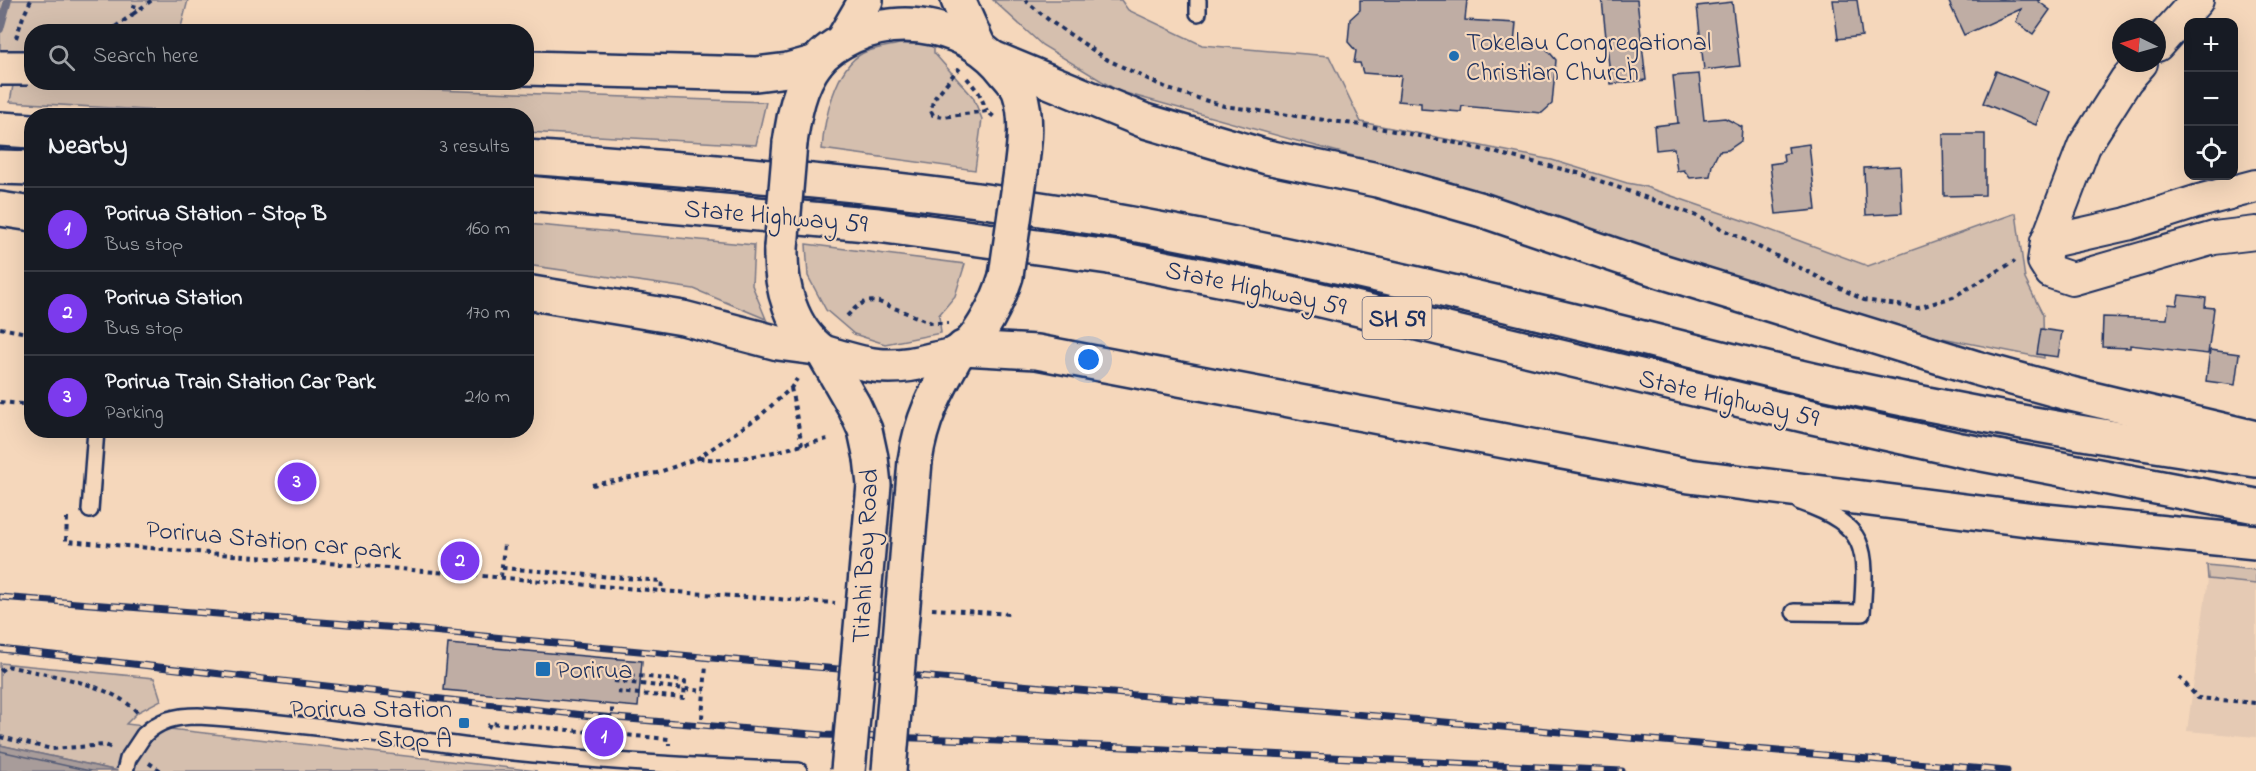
<!DOCTYPE html>
<html lang="en">
<head>
<meta charset="utf-8">
<style>
	:root { --surface:#171b24; --page:#242831; --text:#f1f3f6; --muted:#9ea1a6; --line:#363941; --accent:#7c3aed }
	body { margin:0; font-family:"Indie Flower",sans-serif; background:var(--page); color:var(--text) }
	.controls { position:absolute; right:18px; top:18px; display:grid; overflow:hidden; border-radius:12px; box-shadow:0 6px 24px #0002 }
	.controls button { width:54px; height:54px; display:grid; place-items:center; padding:0; border:0; border-bottom:2px solid var(--line); background:var(--surface); color:var(--text); font:30px sans-serif }
	.compass { position:absolute; left:2112px; top:18px; width:54px; height:54px; border-radius:50%; background:var(--surface); box-shadow:0 6px 24px #0002; rotate:275deg }
	.you { position:absolute; left:1089px; top:360px; width:21px; height:21px; margin:-15px; border:4px solid #fff; border-radius:50%; background:#1a73e8; box-shadow:0 0 0 9px #1a73e833 }
	.badge { display:grid; place-items:center; width:39px; height:39px; border-radius:50%; background:var(--accent); color:#fff; font-size:20px; font-weight:700 }
	.pin { position:absolute; translate:-50% -50%; border:3px solid #fff; box-shadow:0 2px 6px #0006 }
	.list { margin:0; padding:0; list-style:none }
	h2 { display:flex; justify-content:space-between; align-items:center; height:78px; margin:0; padding:0 24px; font-size:26px }
	h2 small { font-size:20px; font-weight:400; color:var(--muted) }
	.list li { display:grid; grid-template-columns:39px 1fr auto; gap:18px; align-items:center; box-sizing:border-box; height:84px; padding:0 24px; border-top:2px solid var(--line) }
	.list b { display:block; font-size:22px; white-space:nowrap }
	.list p { margin:0; font-size:20px; white-space:nowrap; color:var(--muted) }
	.list em { font-size:20px; font-style:normal; color:var(--muted) }
	.icon { flex:none; width:33px; height:33px; fill:none; stroke:currentColor; stroke-width:2; stroke-linecap:round; stroke-linejoin:round }
	.map { position:relative; flex:none; width:2256px; height:771px; overflow:hidden }
	.search { position:absolute; background:var(--surface); box-shadow:0 6px 24px #0002; left:24px; top:24px; width:510px; height:66px; display:flex; align-items:center; gap:15px; box-sizing:border-box; padding:0 21px; border-radius:24px; color:var(--muted); font-size:22px }
	.panel { position:absolute; background:var(--surface); box-shadow:0 6px 24px #0002; left:24px; top:108px; width:510px; height:330px; border-radius:24px }
	.map>svg:first-child { display:block }
</style>
</head>
<body>
<div class="map">
<svg width="2256" height="771" viewBox="0 0 2256 771">
	<rect width="100%" height="100%" fill="#f5d7bb"/>
	<filter id="ink" filterUnits="userSpaceOnUse"><feTurbulence type="fractalNoise" baseFrequency=".0167" numOctaves="2"/><feDisplacementMap in="SourceGraphic" scale="12" xChannelSelector="R" yChannelSelector="G"/><feConvolveMatrix kernelMatrix="1 2 1 2 8 2 1 2 1" color-interpolation-filters="sRGB"/></filter>
	<g filter="url(#ink)">
		<path fill="#e5cab4" d="M2208 579 2256 584V737L2187 731Z"/>
		<g fill="#d5bfae" stroke="#787786" stroke-width="1.5">
			<path d="M0 0H188L180 31 32 32 31 51H0Z"/>
			<path d="M993 0H1121L1128 10 1202 45 1329 56 1361 122 1552 160 1627 183 1643 186 1759 226 1868 266 2016 213 2025 279 2043 315 2044 358 1912 332 1659 253 1448 181 1297 141 1118 91 1042 45Z"/>
			<path d="M899 44H922L934 47V53L973 97 982 119 975 170 822 149C824 121 835 67 863 53 874 48 887 47 899 44Z"/>
			<path d="M15 74 32 82 238 83 766 102 756 145 527 132 526 116H246L10 102Z"/>
			<path d="M527 224 754 245 752 285 766 319 694 289 527 265Z"/>
			<path d="M806 244 965 264 955 296 939 315 941 333 885 344 854 334 826 310 808 276Z"/>
			<path d="M2207 565 2256 570V584L2208 579Z"/>
			<path d="M0 663 154 678 161 700 138 712 126 724 537 771H118L0 745Z"/>
		</g>
		<path fill="#a89c9a" stroke="#707082" stroke-width="1.5" d="M0 745 118 771H0Z"/>
		<g fill="none" stroke-linecap="round" stroke-linejoin="round">
			<path stroke="#535b76" stroke-width="1.5" d="M0 751 90 771"/>
			<path stroke="#707082" stroke-width="8" d="M0 29 8 0"/>
		</g>
		<g fill="#bfada4" stroke="#1b2f5e" stroke-width="1.5">
			<path d="M1360 0H1467L1465 20 1516 23 1514 44 1545 47 1556 60 1552 104 1542 113 1462 106 1461 112 1421 109V103L1398 101 1401 76 1363 73 1360 63H1354L1356 51 1348 42 1350 19 1360 10Z"/>
			<path d="M1602 0H1637L1646 80 1611 84Z"/>
			<path d="M1833 0H1857L1862 36 1838 39Z"/>
			<path d="M1948 0H2040L2038 1 2050 10 2033 34 2016 22 2021 9 1964 35Z"/>
			<path d="M1732 2 1740 66 1704 70 1697 6Z"/>
			<path d="M1996 71 2049 92 2036 125 1983 103Z"/>
			<path d="M1699 74 1704 120 1725 118 1742 127 1741 141 1728 150 1719 151 1712 165 1710 176 1690 178 1684 170 1677 171 1674 148 1656 150 1654 126 1678 123 1673 76Z"/>
			<path d="M1943 134H1985V195L1944 196Z"/>
			<path d="M1809 144 1816 210 1776 214 1770 164 1784 162 1783 154 1789 153 1788 147Z"/>
			<path d="M1900 166 1902 213 1866 215 1864 168Z"/>
			<path d="M2179 295 2206 298 2205 307 2214 308 2208 354 2130 345V348L2102 347 2103 317 2167 319 2169 304 2177 305Z"/>
			<path d="M2041 329 2062 332 2058 357 2037 354Z"/>
			<path d="M2210 350 2239 354 2235 385 2206 381Z"/>
			<path d="M448 644 642 661 638 707 444 690Z"/>
		</g>
		<g fill="none" stroke-linecap="round" stroke-linejoin="round">
			<defs>
				<g id="service">
					<path d="M1198 13V0"/>
					<path d="M90 510 96 430"/>
					<path d="M1794 612 1862 613C1867 547 1868 526 1800 502"/>
					<path d="M144 735C159 720 176 716 198 716 295 722 390 737 487 749 590 761 695 767 799 771"/>
				</g>
				<g id="minor">
					<path d="M2157 45 2197 0"/>
					<path d="M2141 63 2126 80 2084 146 2047 242 2044 261 2051 272 2072 279 2214 238 2256 233"/>
					<path d="M2047 242 2127 224 2199 201 2256 186"/>
				</g>
				<g id="secondary">
					<path d="M958 0 979 47"/>
					<path d="M842 41 866 0"/>
					<path d="M790 143C794 115 799 85 817 62 826 50 840 42 853 36 904 13 970 27 1005 72 1010 78 1018 86 1020 94 1028 119 1024 146 1021 171"/>
					<path d="M781 248C780 286 791 329 823 352 865 365 887 372 931 360 939 358 950 357 958 353 980 341 999 299 1006 276"/>
					<path d="M823 352 854 406 865 430 871 458"/>
					<path d="M915 461C921 418 937 390 958 352"/>
				</g>
				<g id="primary">
					<path d="M995 59 1145 121 1267 157 1377 180 1482 210 1661 271 1976 368 2071 394 2256 438"/>
					<path d="M526 68 756 74 788 70 817 62"/>
					<path d="M0 129 32 131"/>
					<path d="M526 157C759 174 991 193 1219 241 1343 266 1467 295 1590 325 1664 343 1738 363 1813 380 1959 412 2107 439 2256 460"/>
					<path d="M0 167 32 168"/>
					<path d="M526 193 878 225 1109 257 1300 295 1808 416 1961 450 2256 506"/>
					<path d="M0 209 32 214"/>
					<path d="M526 292 683 318 778 343 816 348"/>
					<path d="M963 348 1037 352 1689 476 2035 520 2256 542"/>
				</g>
			</defs>
			<use href="#service" stroke="#1b2f5e" stroke-width="20"/>
			<use href="#minor" stroke="#1b2f5e" stroke-width="36"/>
			<use href="#secondary" stroke="#1b2f5e" stroke-width="38"/>
			<use href="#primary" stroke="#1b2f5e" stroke-width="38"/>
			<g stroke="#1b2f5e" stroke-width="4" stroke-dasharray="4.5 4.5" stroke-linecap="butt">
				<path d="M1025 0 1050 21 1108 60 1171 90 1224 106 1368 126 1456 143 1578 173 1697 216 1864 300 1918 308 1953 297 2015 261"/>
				<path d="M133 14 152 0"/>
				<path d="M108 32 132 15 136 0"/>
				<path d="M16 38 23 17 31 0"/>
				<path d="M960 71 958 69 933 100 931 111 933 115 943 117 987 111 994 117"/>
				<path d="M967 78 979 93 987 111"/>
				<path d="M847 316C857 306 863 299 879 302L932 323H948"/>
				<path d="M0 328 32 334"/>
				<path d="M791 388 802 445"/>
				<path d="M0 402 32 405"/>
				<path d="M699 458C742 464 786 448 828 439"/>
				<path d="M592 485 657 473 698 458 760 416 791 388 797 379"/>
				<path d="M67 518 66 541 661 591 835 603"/>
				<path d="M502 568 662 581 661 591"/>
				<path d="M501 577 504 544"/>
				<path d="M932 609 1010 614"/>
				<path d="M616 659V657"/>
				<path d="M0 671 7 666C46 675 110 682 138 713"/>
				<path d="M2179 677 2198 698 2256 703"/>
				<path d="M614 681 704 691"/>
				<path d="M617 692 684 698 685 681 619 674"/>
				<path d="M612 713V705"/>
				<path d="M702 718 706 665"/>
				<path d="M488 728 490 723 669 739V745"/>
				<path d="M0 737 52 749 105 745 112 748"/>
				<path d="M149 763 161 771"/>
			</g>
			<use href="#service" stroke="#f5d7bb" stroke-width="15"/>
			<use href="#minor" stroke="#f5d7bb" stroke-width="32"/>
			<use href="#secondary" stroke="#f5d7bb" stroke-width="33"/>
			<use href="#primary" stroke="#f5d7bb" stroke-width="33"/>
			<defs>
				<g id="rail">
					<path d="M0 597 411 629 712 658 2007 771"/>
					<path d="M0 649 592 716 824 735 976 740 1622 771"/>
				</g>
			</defs>
			<use href="#rail" stroke="#1b2f5e" stroke-width="7"/>
			<use href="#rail" stroke="#f5d7bb" stroke-width="4.5" stroke-dasharray="14" stroke-linecap="butt"/>
			<defs>
				<path id="service-bridge" d="M125 771 128 759 144 735"/>
				<g id="secondary-bridge">
					<path d="M781 248 790 143"/>
					<path d="M1006 276 1021 171"/>
					<path d="M848 771 874 485 871 458"/>
					<path d="M889 771 915 461"/>
				</g>
				<path id="primary-bridge" d="M0 68H28"/>
			</defs>
			<use href="#service-bridge" stroke="#1b2f5e" stroke-width="20" stroke-linecap="butt"/>
			<use href="#secondary-bridge" stroke="#1b2f5e" stroke-width="38" stroke-linecap="butt"/>
			<use href="#primary-bridge" stroke="#1b2f5e" stroke-width="38" stroke-linecap="butt"/>
			<use href="#service-bridge" stroke="#f5d7bb" stroke-width="15"/>
			<use href="#secondary-bridge" stroke="#f5d7bb" stroke-width="33"/>
			<use href="#primary-bridge" stroke="#f5d7bb" stroke-width="33"/>
		</g>
	</g>
	<g fill="#1f6fb2" stroke="#f5d7bb" stroke-width="2">
		<circle cx="1454" cy="56" r="6"/>
		<rect x="535" y="661" width="16" height="16" rx="3"/>
		<rect x="458" y="717" width="12" height="12" rx="3"/>
	</g>
	<g text-anchor="middle" stroke-width="4.5" stroke-linejoin="round" paint-order="stroke">
		<rect fill="#f5d7bb" stroke="#5c617a" stroke-width="1.5" x="1362.5" y="297" width="69" height="42" rx="4.5"/>
		<g font-size="24" font-weight="bold" fill="#1b2f5e">
			<text x="1397" y="326">SH 59</text>
		</g>
		<g font-size="26" fill="#1b2f5e" stroke="#f5d7bb" text-anchor="start">
			<text x="1466" y="50">Tokelau Congregational<tspan x="1466" dy="30">Christian Church</tspan></text>
			<text x="556" y="678">Porirua</text>
			<text x="452" y="717" text-anchor="end">Porirua Station<tspan x="452" dy="30">- Stop A</tspan></text>
		</g>
		<g font-size="26" fill="#1b2f5e" stroke="#f5d7bb">
			<text transform="translate(776 215) rotate(5)" y="9">State Highway 59</text>
			<text transform="translate(1256 287) rotate(12)" y="9">State Highway 59</text>
			<text transform="translate(1729 397) rotate(13)" y="9">State Highway 59</text>
			<text transform="translate(274 539) rotate(5)" y="9">Porirua Station car park</text>
			<text transform="translate(864 556) rotate(-87)" y="9">Titahi Bay Road</text>
		</g>
	</g>
</svg>
<div class="controls">
<button>+</button>
<button>−</button>
<button><svg class="icon" aria-label="locate" viewBox="0 0 24 24"><circle cx="12" cy="12" r="6"/><path d="M12 2v4M12 18v4M2 12h4M18 12h4"/></svg></button>
</div>
<svg class="compass" viewBox="-18 -18 36 36"><path d="M0-13l5 13h-10z" fill="#e53935"/><path d="M0 13l5-13h-10z" fill="#9ea1a6"/></svg>
<div class="you"></div>
<div class="pin badge" style="left:604px;top:737px">1</div>
<div class="pin badge" style="left:460px;top:561px">2</div>
<div class="pin badge" style="left:297px;top:482px">3</div>
<div class="search"><svg class="icon" aria-label="search" viewBox="0 0 24 24"><circle cx="10" cy="10" r="6"/><path d="M15 15l6 6"/></svg>Search here</div>
<section class="panel">
<h2>Nearby<small>3 results</small></h2>
<ul class="list">
<li><span class="badge">1</span><div><b>Porirua Station - Stop B</b><p>Bus stop</p></div><em>160 m</em></li>
<li><span class="badge">2</span><div><b>Porirua Station</b><p>Bus stop</p></div><em>170 m</em></li>
<li><span class="badge">3</span><div><b>Porirua Train Station Car Park</b><p>Parking</p></div><em>210 m</em></li>
</ul>
</section>
</div>
</body>
</html>
